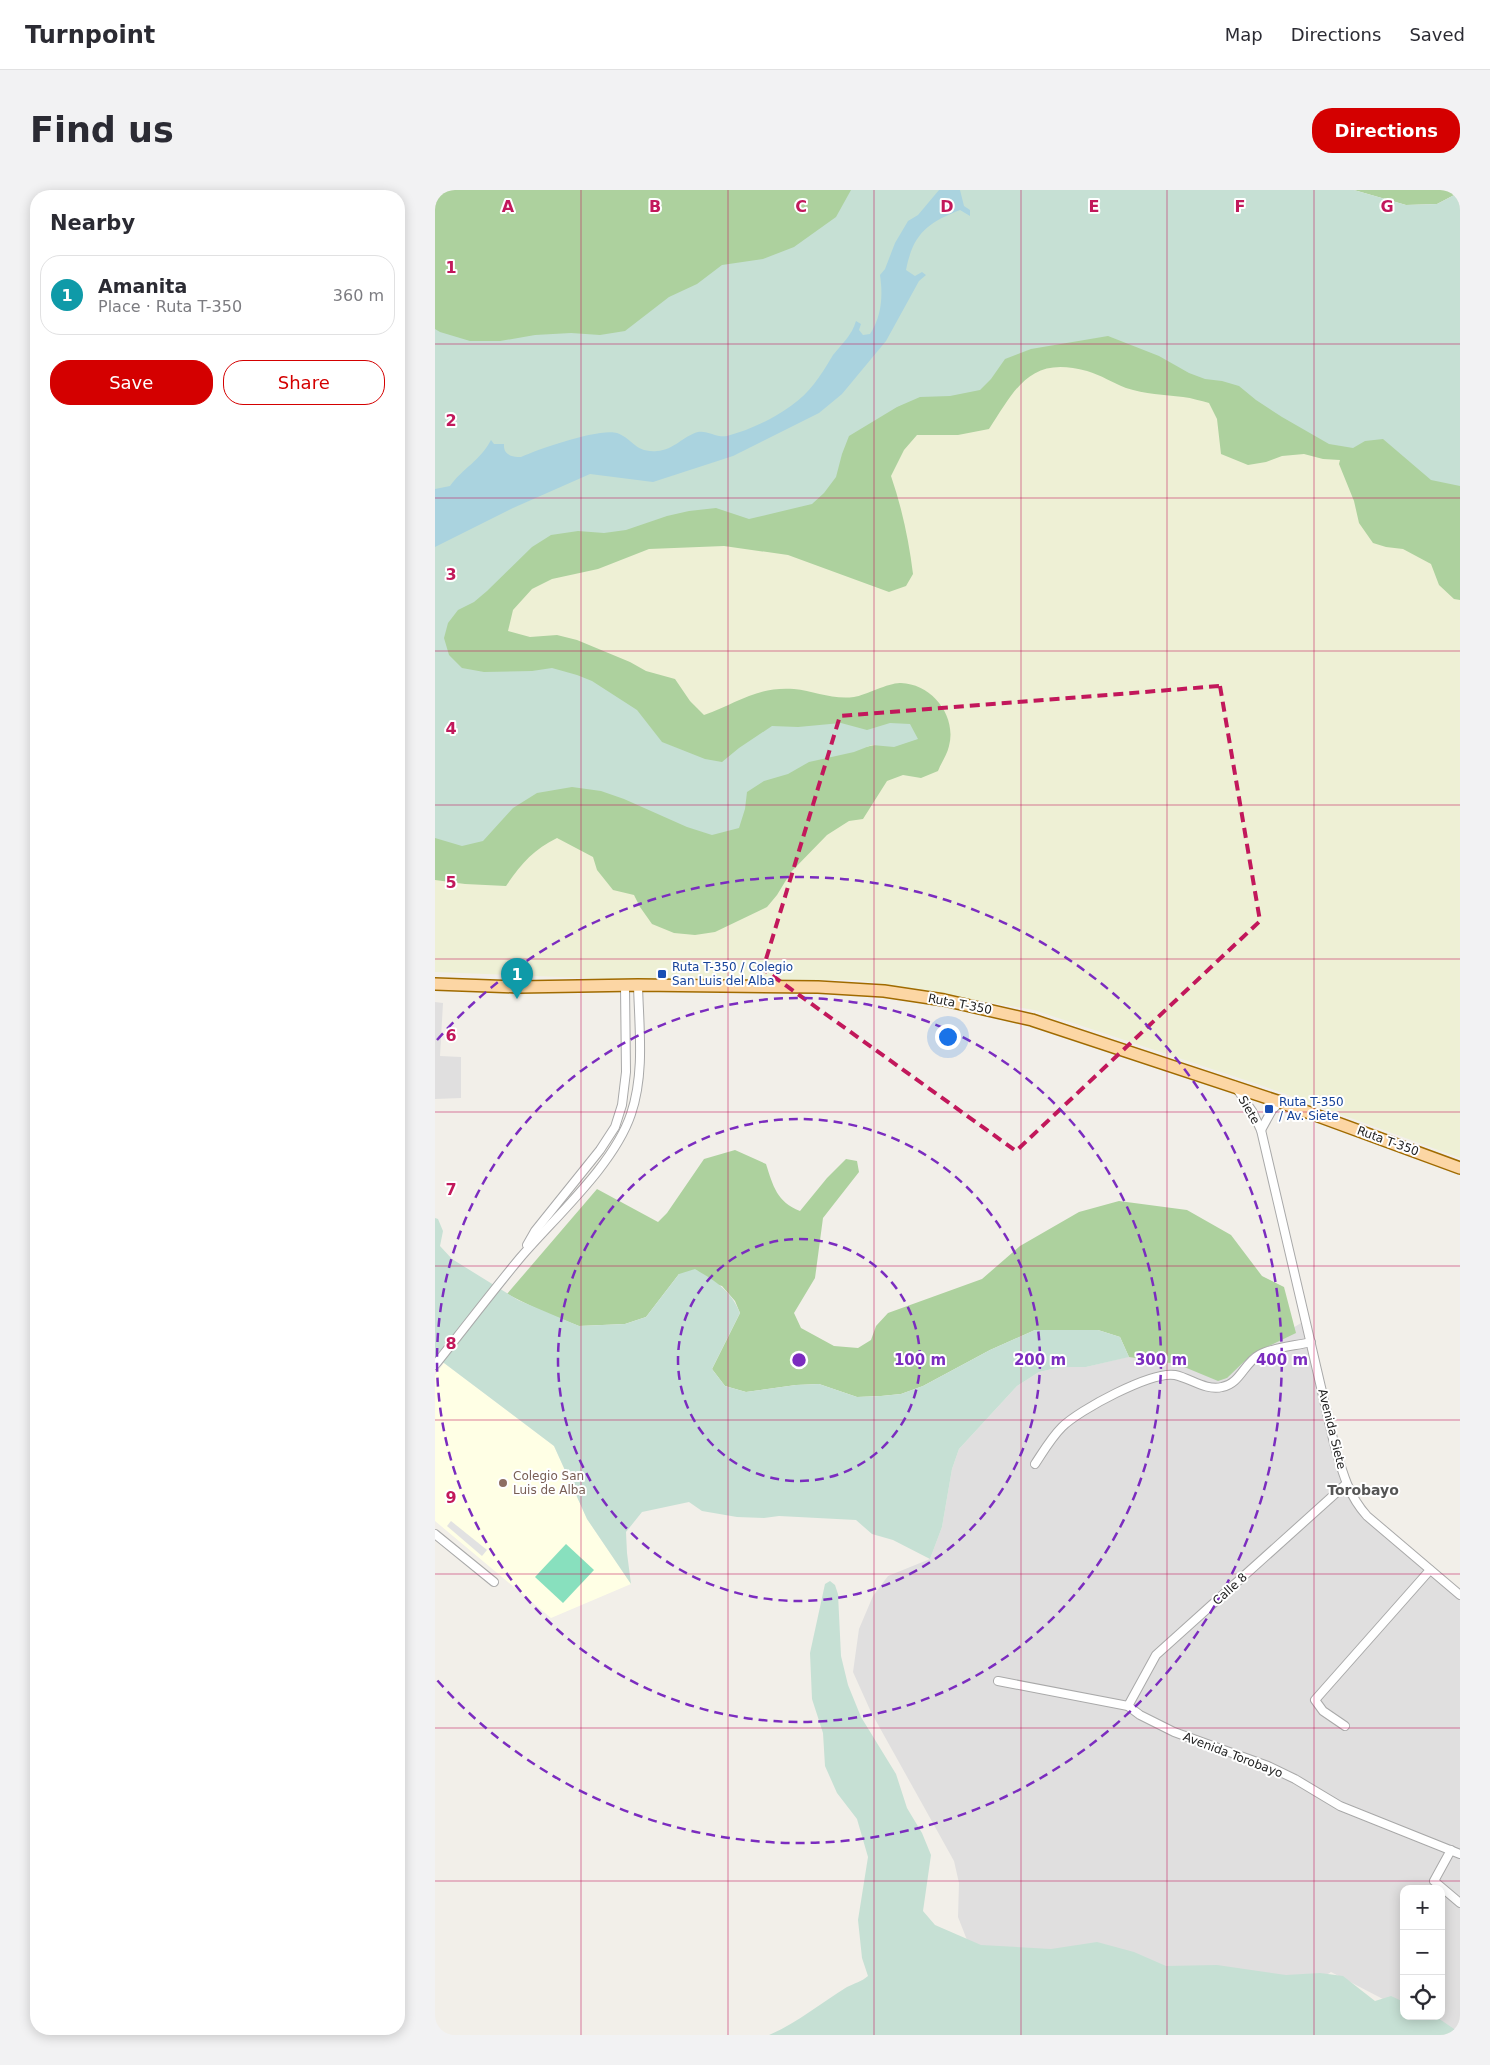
<!DOCTYPE html>
<html lang="en">
<head>
<meta charset="utf-8">
<style>
	:root { --surface:#fff; --page:#f2f2f3; --text:#2b2b33; --muted:#7c7c81; --line:#e1e1e2; --accent:#d40000 }
	body { margin:0; font-family:"DejaVu Sans",sans-serif; background:var(--page); color:var(--text) }
	.controls { position:absolute; right:15px; bottom:15px; display:grid; overflow:hidden; border-radius:10px; box-shadow:0 2px 12px #0003 }
	.controls button { width:45px; height:45px; display:grid; place-items:center; padding:0; border:0; border-bottom:1px solid var(--line); background:var(--surface); color:var(--text); font:25px sans-serif }
	.you { position:absolute; left:512px; top:846px; width:18px; height:18px; margin:-12px; border:4px solid #fff; border-radius:50%; background:#1a73e8; box-shadow:0 0 0 8px #1a73e833 }
	.badge { display:grid; place-items:center; width:32px; height:32px; border-radius:50%; background:var(--accent); color:#fff; font-size:16px; font-weight:700 }
	.pin { position:absolute; translate:-50% -41px; filter:drop-shadow(0 1px 2px #0008) }
	.pin::after { content:''; position:absolute; top:26px; width:18px; height:15px; background:inherit; clip-path:polygon(0 0,100% 0,50% 100%) }
	.list { margin:0; padding:0; list-style:none }
	h2 { display:flex; justify-content:space-between; align-items:center; height:65px; margin:0; padding:0 20px; font-size:21px }
	h2 small { font-size:16px; font-weight:400; color:var(--muted) }
	.list li { display:grid; grid-template-columns:32px 1fr auto; gap:15px; align-items:center; box-sizing:border-box; height:80px; margin:0 10px 10px; padding:0 10px; border:1px solid var(--line); border-radius:20px }
	.list b { display:block; font-size:19px; white-space:nowrap }
	.list p { margin:0; font-size:16px; white-space:nowrap; color:var(--muted) }
	.list em { font-size:16px; font-style:normal; color:var(--muted) }
	.actions { display:flex; gap:10px; padding:15px 20px }
	.actions a { flex:1; padding:11px 0; border:1px solid var(--accent); border-radius:20px; text-align:center; font-size:18px; color:var(--accent) }
	.actions .main { background:var(--accent); color:#fff }
	.icon { flex:none; width:28px; height:28px; fill:none; stroke:currentColor; stroke-width:2; stroke-linecap:round; stroke-linejoin:round }
	.map { position:relative; flex:none; width:1025px; height:1845px; overflow:hidden; border-radius:20px }
	header { display:flex; align-items:center; gap:30px; box-sizing:border-box; height:70px; padding:0 25px; background:var(--surface); border-bottom:1px solid var(--line) }
	header strong { font-size:24px }
	nav { display:flex; gap:28px; margin-inline-start:auto; font-size:18px }
	.intro { display:flex; align-items:center; justify-content:space-between; box-sizing:border-box; height:120px; padding:0 30px }
	h1 { margin:0; font-size:35px }
	.button { padding:12px 22px; border-radius:20px; background:var(--accent); color:#fff; font-size:18px; font-weight:700 }
	main { display:flex; gap:30px; padding:0 30px }
	aside { flex:1; background:var(--surface); border-radius:20px; box-shadow:0 2px 12px #0003 }
	.map>svg:first-child { display:block }
</style>
</head>
<body>
<header>
<strong>Turnpoint</strong>
<nav><a>Map</a><a>Directions</a><a>Saved</a></nav>
</header>
<div class="intro"><h1>Find us</h1><a class="button">Directions</a></div>
<main>
<aside>
<h2>Nearby<small></small></h2>
<ul class="list">
<li><span class="badge" style="background:#0f9aa8">1</span><div><b>Amanita</b><p>Place · Ruta T-350</p></div><em>360 m</em></li>
</ul>
<div class="actions"><a class="main">Save</a><a>Share</a></div>
</aside>
<div class="map">
<svg width="1025" height="1845" viewBox="0 0 1025 1845">
	<rect width="100%" height="100%" fill="#f2efe9"/>
	<g fill="#e0dfdf">
		<path d="M0 812 8 813 5 866 26 867V908L0 909Z"/>
		<path d="M866 1133 895 1242 905 1289 912 1305 929 1328 1025 1407V1845L981 1826H1006V1699H969V1820L896 1782 836 1821 541 1773 523 1727 524 1693 519 1671 436 1522 418 1482 424 1439 438 1406 453 1386 495 1369 507 1337 517 1279 524 1259 582 1196 604 1182 626 1177H651L717 1161 825 1158Z"/>
	</g>
	<path fill="#ffffe5" d="M9 1173 119 1256 152 1329 196 1394 116 1428 0 1331V1185Z"/>
	<path fill="#eef0d5" d="M618 173 778 209 846 261 934 267 1025 403V968L828 896 599 820 422 790H203L0 782V685L104 651 445 505 267 530 67 445 74 418 94 395 450 285 480 240 585 187Z"/>
	<g fill="#add19e">
		<path d="M0 0H422L405 30 387 44 192 145 34 156 0 144Z"/>
		<path d="M919 0H1025V2L1002 14 971 15Z"/>
		<path d="M673 143 923 226 1025 288V410L1019 409 1004 395 996 374 968 359 951 357 938 353 924 333 919 311 904 274 905 270 888 269 869 264 847 266 831 272 813 275 786 264 782 229 774 213C766 211 757 208 748 207 729 205 710 204 691 198 678 193 666 185 652 181 595 165 581 198 554 239L523 245H482L469 260 456 286C467 318 474 351 478 384L471 396 454 402 353 365 289 356 214 359 163 379 117 389 97 399 78 420 73 441 95 447 122 445 142 450 195 472 211 481 240 489 255 511 269 525C301 514 322 496 359 499 379 501 398 510 419 507 431 505 455 492 466 493 497 494 522 526 514 556 512 565 506 573 503 581L486 588 468 585 452 591 428 629 414 631 392 645 356 682 342 705 332 717 280 742 260 745 239 743 217 734 205 717 199 705 178 700 162 680 158 667 122 648C99 659 85 675 71 696L30 694 0 690V645L76 616 101 599 137 594 308 600 373 569 478 547 288 576 225 555 98 485 25 481 10 466 6 448 9 431 80 367 115 342 412 243 439 227 595 155Z"/>
		<path d="M300 960 331 974C338 996 342 1012 365 1021L392 988 411 969 422 971 424 982 388 1028 380 1088 359 1123 366 1138 399 1156 423 1158 436 1150 441 1136 453 1123 547 1089 585 1056 644 1022 684 1011 752 1020 796 1045 827 1086 849 1097 861 1143 817 1164 792 1188 783 1191 742 1174 694 1167 685 1147 663 1140H600L555 1160 488 1196 466 1204 446 1206 422 1207 384 1194 361 1195 311 1202 290 1196 277 1179 305 1123 300 1111 287 1096 244 1084 211 1127 190 1134 144 1136 106 1121 72 1104 162 999 223 1032 232 1023 269 969Z"/>
	</g>
	<g fill="#c6e0d4">
		<path d="M416 0H919L971 15 1002 14 1025 2V296L996 290 948 249 930 251 918 258 894 254 847 227 821 210 804 196 787 191 770 189 754 183 724 166 673 146 596 159 570 169 556 189 545 200 515 206 485 207 462 217 414 246 407 264 401 287 389 303 377 314 314 329 281 318 254 321 232 326 191 340 169 343 143 341 116 345 97 357 52 401 39 412 23 420 13 433 9 448 14 465 27 478 49 482 97 481 117 478 142 485 157 491 202 520 227 552 270 569 287 572 304 558 337 536 363 537 406 533 432 540 455 533 475 534 483 549 459 557 437 555 419 562 374 572 353 584 329 591 312 602 310 619 304 638 277 645 252 637 189 609 166 601 137 597 102 603 78 618 48 651 27 656 0 648V139L5 142 35 151H65L100 145 136 143 165 145 190 141 234 107 262 94 287 75 328 69 359 57 401 27Z"/>
		<path d="M0 1028 3 1029 8 1041 5 1056 17 1069 83 1110 144 1136 190 1134 211 1127 244 1084 260 1079C280 1091 296 1100 305 1123L277 1179 290 1196 311 1202 361 1195 384 1194 422 1207 446 1206 466 1204 488 1196 555 1160 600 1140H663L685 1147 694 1167 651 1177H626L604 1182 582 1196 524 1259 517 1279 507 1337 495 1369 458 1350 437 1344 421 1330 344 1326 329 1328 302 1327 267 1321 254 1312 207 1322 191 1342 192 1363 196 1394 152 1329 119 1256 9 1173 0 1169Z"/>
		<path d="M395 1391 400 1395 403 1404 406 1466 413 1495 426 1527 461 1584 472 1618 487 1643 496 1665 488 1721 500 1735 546 1755 616 1759 662 1752 699 1762 731 1776 782 1775 851 1785 885 1783 908 1786 940 1811 956 1806 969 1812V1826H1000L1025 1843V1845H334C362 1833 386 1813 412 1797 420 1793 426 1792 433 1786L427 1768 423 1730 433 1667 422 1629 402 1603 390 1576 388 1543 377 1509 375 1463 390 1394Z"/>
	</g>
	<path fill="#88e0be" d="M131 1354 159 1380 128 1413 100 1387Z"/>
	<path fill="#e2e2e2" d="M16 1331 52 1360 47 1366 12 1336Z"/>
	<path fill="#aad3df" d="M504 0H525L529 16 535 20V26L525 20C492 33 478 44 471 80L480 86 487 82 491 85 484 91 451 151 407 204 384 223 298 266 218 292 155 284 78 318 0 357V299L15 296C28 278 45 271 56 250L59 254H69C68 265 77 267 86 267 104 259 164 238 182 243 197 248 200 263 222 261 239 260 248 246 263 242 272 240 282 248 292 246 322 238 360 219 379 194 386 185 392 175 398 165 407 154 417 145 421 131L426 134 424 140 428 145 435 144C447 126 448 105 445 85L450 79 460 53 473 31 483 25Z"/>
	<g fill="none" stroke-linecap="round" stroke-linejoin="round">
		<defs>
			<g id="minor">
				<path d="M800 896 817 921 826 940 899 1253C907 1281 913 1305 932 1326L1025 1405"/>
				<path d="M826 940 837 920 845 912"/>
				<path d="M92 1055 100 1041 165 960 180 937 187 915 191 882 190 796"/>
				<path d="M0 1175C28 1140 56 1103 85 1068 120 1027 179 975 196 924 210 883 204 837 203 795"/>
				<path d="M600 1274C608 1262 616 1248 627 1237 644 1220 716 1181 740 1185 755 1188 771 1201 787 1197 805 1194 809 1173 824 1165 838 1157 860 1156 876 1152"/>
				<path d="M0 1344 59 1392"/>
				<path d="M563 1491 693 1516 705 1525 739 1542 833 1576 860 1589 905 1616 1025 1664"/>
				<path d="M693 1516 721 1465 911 1294"/>
				<path d="M910 1536 888 1521 880 1510 995 1380"/>
				<path d="M1016 1660 999 1691 1025 1713"/>
			</g>
			<path id="primary" d="M0 794 84 797 203 795 383 797 449 801 509 810 597 830 845 912 1025 978"/>
		</defs>
		<use href="#minor" stroke="#a9a9a9" stroke-width="10"/>
		<use href="#primary" stroke="#a06b00" stroke-width="14"/>
		<use href="#minor" stroke="#fff" stroke-width="8"/>
		<use href="#primary" stroke="#fcd6a4" stroke-width="11"/>
	</g>
	<path fill="none" stroke="#c2185b" stroke-width="4" stroke-dasharray="10 6" stroke-linejoin="round" d="M785 496 825 731 581 961 328 779 405 526Z"/>
	<path fill="none" stroke="#c2185b" stroke-width="1" stroke-opacity="0.55" d="M146 0V1845M293 0V1845M439 0V1845M586 0V1845M732 0V1845M879 0V1845M0 154H1025M0 308H1025M0 461H1025M0 615H1025M0 769H1025M0 922H1025M0 1076H1025M0 1230H1025M0 1384H1025M0 1538H1025M0 1691H1025"/>
	<g fill="none" stroke="#7b2cbf" stroke-width="2.5" stroke-dasharray="9 6">
		<circle cx="364" cy="1170" r="121"/>
		<circle cx="364" cy="1170" r="241"/>
		<circle cx="364" cy="1170" r="362"/>
		<path d="M2 850A483 483 0 1 1 2 1490"/>
	</g>
	<g fill="#1a4fb4" stroke="#fff" stroke-width="2">
		<rect x="222" y="779" width="10" height="10" rx="2.5"/>
		<rect x="829" y="914" width="10" height="10" rx="2.5"/>
	</g>
	<circle fill="#8d6e63" stroke="#fff" stroke-width="2" cx="68" cy="1293" r="5"/>
	<g text-anchor="middle" stroke-width="4" stroke-linejoin="round" paint-order="stroke">
		<g font-size="12" fill="#164399" stroke="#fff" text-anchor="start">
			<text x="237" y="781">Ruta T-350 / Colegio<tspan x="237" dy="14">San Luis del Alba</tspan></text>
			<text x="844" y="916">Ruta T-350<tspan x="844" dy="14">/ Av. Siete</tspan></text>
		</g>
		<g font-size="12" fill="#222" stroke="#fff">
			<text transform="translate(525 814) rotate(11)" y="4">Ruta T-350</text>
			<text transform="translate(814 920) rotate(60)" y="4">Siete</text>
			<text transform="translate(953 951) rotate(20)" y="4">Ruta T-350</text>
			<text transform="translate(897 1239) rotate(76)" y="4">Avenida Siete</text>
			<text transform="translate(795 1399) rotate(-42)" y="4">Calle 8</text>
			<text transform="translate(798 1565) rotate(21)" y="4">Avenida Torobayo</text>
		</g>
		<g font-size="12" fill="#785e54" stroke="#fff" text-anchor="start">
			<text x="78" y="1290">Colegio San<tspan x="78" dy="14">Luis de Alba</tspan></text>
		</g>
		<g font-size="14" font-weight="bold" fill="#555" stroke="#fff">
			<text x="928" y="1305">Torobayo</text>
		</g>
	</g>
	<g font-size="16" text-anchor="middle" font-weight="bold" fill="#c2185b" stroke="#fff" stroke-width="4" stroke-linejoin="round" paint-order="stroke">
		<text x="73" y="22">A</text>
		<text x="220" y="22">B</text>
		<text x="366" y="22">C</text>
		<text x="512" y="22">D</text>
		<text x="659" y="22">E</text>
		<text x="805" y="22">F</text>
		<text x="952" y="22">G</text>
		<text x="16" y="83">1</text>
		<text x="16" y="236">2</text>
		<text x="16" y="390">3</text>
		<text x="16" y="544">4</text>
		<text x="16" y="698">5</text>
		<text x="16" y="851">6</text>
		<text x="16" y="1005">7</text>
		<text x="16" y="1159">8</text>
		<text x="16" y="1313">9</text>
	</g>
	<circle cx="364" cy="1170" r="8" fill="#7b2cbf" stroke="#fff" stroke-width="2.5"/>
	<g font-size="15" text-anchor="middle" font-weight="bold" fill="#7b2cbf" stroke="#fff" stroke-width="4" stroke-linejoin="round" paint-order="stroke">
		<text x="485" y="1175">100 m</text>
		<text x="605" y="1175">200 m</text>
		<text x="726" y="1175">300 m</text>
		<text x="847" y="1175">400 m</text>
	</g>
</svg>
<div class="controls">
<button>+</button>
<button>−</button>
<button><svg class="icon" aria-label="locate" viewBox="0 0 24 24"><circle cx="12" cy="12" r="6"/><path d="M12 2v4M12 18v4M2 12h4M18 12h4"/></svg></button>
</div>
<div class="you"></div>
<div class="pin badge" style="left:82px;top:809px;background:#0f9aa8">1</div>
</div>
</main>
</body>
</html>
